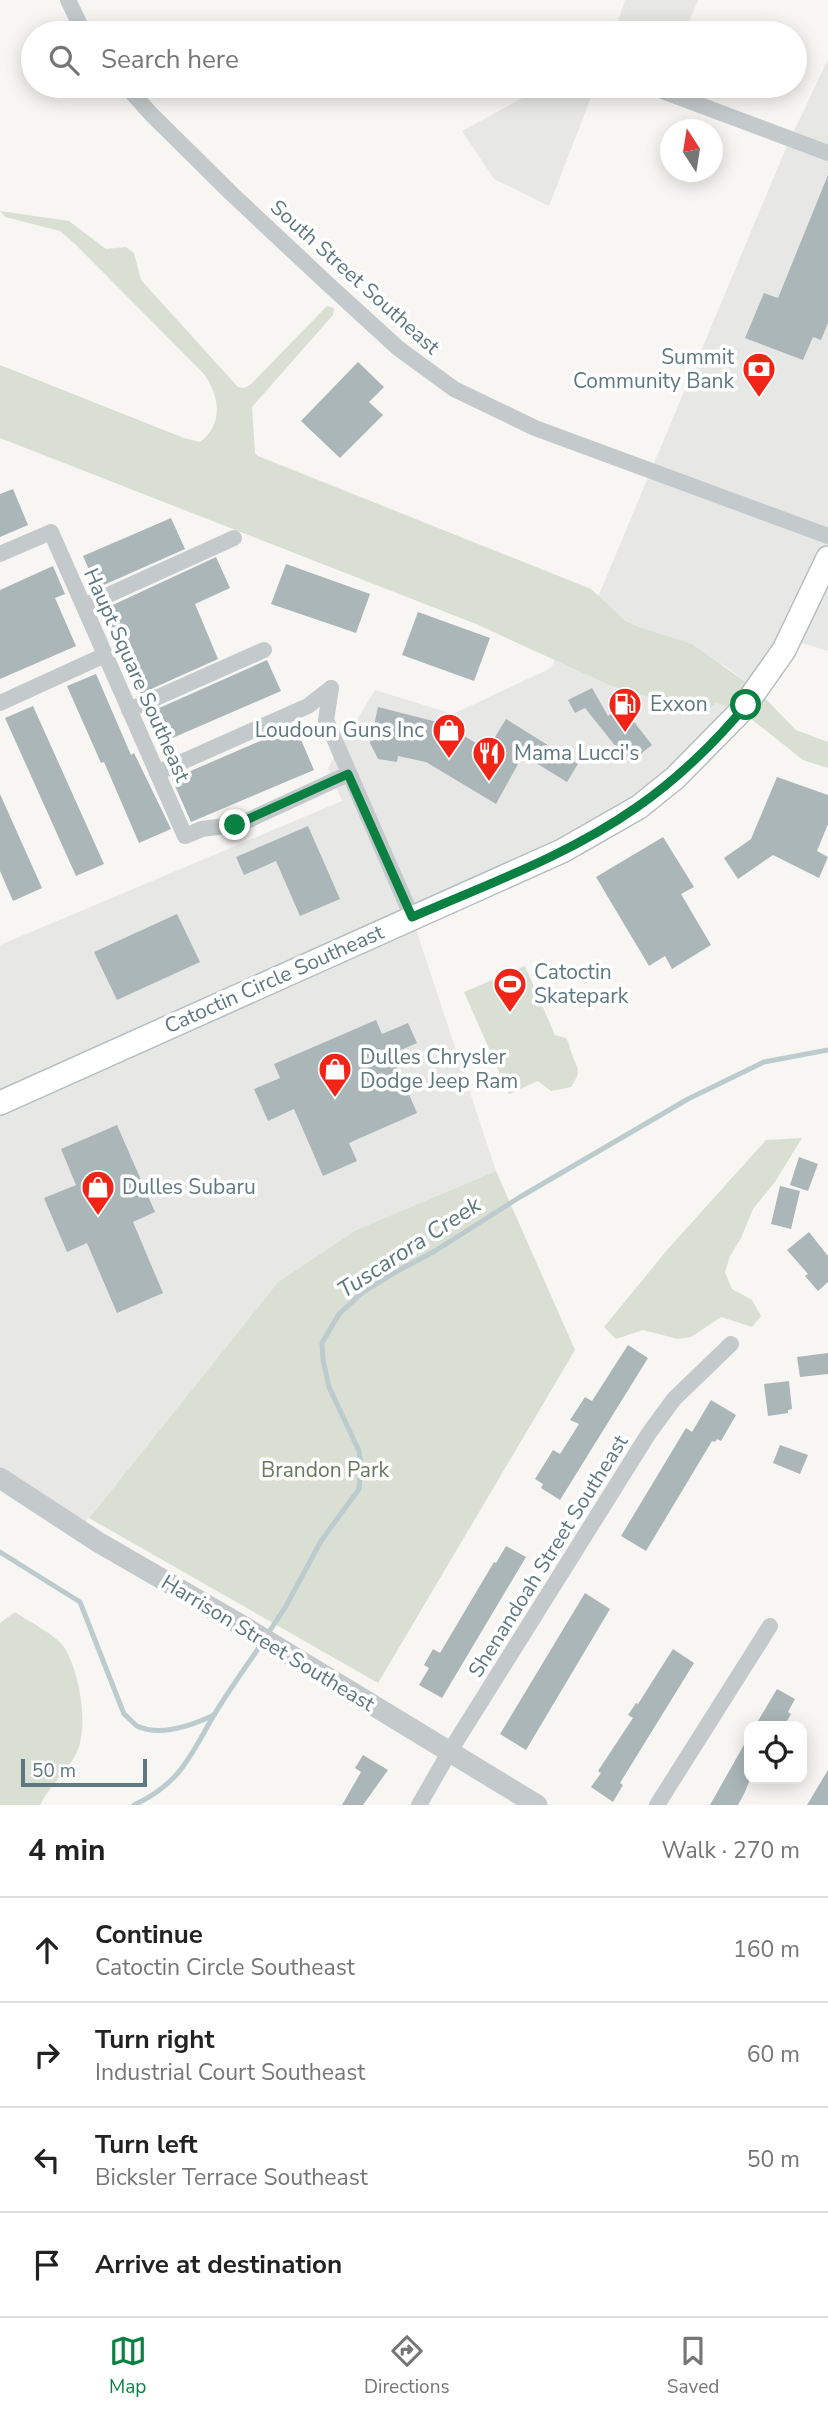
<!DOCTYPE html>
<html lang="en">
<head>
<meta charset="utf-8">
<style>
	:root { --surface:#fff; --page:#f2f2f2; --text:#222; --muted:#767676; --line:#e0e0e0; --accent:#0b8043 }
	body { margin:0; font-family:"Nunito Sans",sans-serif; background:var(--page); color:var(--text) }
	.controls { position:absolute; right:21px; bottom:21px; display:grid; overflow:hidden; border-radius:14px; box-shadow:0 4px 18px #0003 }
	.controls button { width:63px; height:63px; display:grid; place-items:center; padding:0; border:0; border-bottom:2px solid var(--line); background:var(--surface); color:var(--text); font:35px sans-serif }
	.compass { position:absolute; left:660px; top:119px; width:63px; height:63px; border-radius:50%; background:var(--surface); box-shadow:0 4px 18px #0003; rotate:348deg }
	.scale { position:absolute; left:21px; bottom:18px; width:126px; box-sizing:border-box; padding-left:7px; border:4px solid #5f7880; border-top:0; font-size:19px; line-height:24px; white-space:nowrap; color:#5f7880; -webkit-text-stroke:5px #fff; paint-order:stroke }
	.stop { position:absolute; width:21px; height:21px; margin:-16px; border:5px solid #0b8043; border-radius:50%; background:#fff }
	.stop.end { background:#0b8043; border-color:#fff; box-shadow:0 2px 7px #0008 }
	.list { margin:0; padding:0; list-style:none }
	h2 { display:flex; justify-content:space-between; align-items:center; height:91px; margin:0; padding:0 28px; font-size:30px }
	h2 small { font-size:23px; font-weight:400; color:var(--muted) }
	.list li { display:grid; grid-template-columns:46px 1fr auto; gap:21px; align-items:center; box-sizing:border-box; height:105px; padding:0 28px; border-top:2px solid var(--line) }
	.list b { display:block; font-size:26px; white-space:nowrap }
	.list p { margin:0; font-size:23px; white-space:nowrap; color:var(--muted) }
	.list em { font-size:23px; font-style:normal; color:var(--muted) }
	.icon { flex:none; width:38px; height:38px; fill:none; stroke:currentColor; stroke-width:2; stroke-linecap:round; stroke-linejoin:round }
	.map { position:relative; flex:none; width:828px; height:1805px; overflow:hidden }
	.search { position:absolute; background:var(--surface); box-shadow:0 4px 18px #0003; left:21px; right:21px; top:21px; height:77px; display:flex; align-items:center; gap:18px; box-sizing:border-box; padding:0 24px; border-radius:38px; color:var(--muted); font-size:26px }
	.sheet { height:511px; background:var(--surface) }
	nav { display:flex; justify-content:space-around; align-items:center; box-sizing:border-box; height:98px; border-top:2px solid var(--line); background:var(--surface); font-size:19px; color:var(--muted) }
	nav a { display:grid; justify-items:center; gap:4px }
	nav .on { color:var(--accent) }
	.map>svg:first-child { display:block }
</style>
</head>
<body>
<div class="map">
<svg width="828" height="1805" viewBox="0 0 828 1805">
	<rect width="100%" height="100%" fill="#f7f6f3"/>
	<g fill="#e7e8e6">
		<path d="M625 0H698L685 33H614Z"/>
		<path d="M828 59V651L789 639 757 690 724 665 628 622 598 597 786 148Z"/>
		<path d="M544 86H605L595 87 549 206 494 179 462 131Z"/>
		<path d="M555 660 609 685 716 703 741 711 639 807 412 917 496 1171 356 1230 278 1282 79 1530 0 1478V945L342 801 328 768 375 690 453 714 551 668Z"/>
	</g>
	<g fill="#dadfd3">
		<path d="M0 211 69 221 106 249 126 247 134 253 141 280 238 387 244 388 250 385 327 306 334 308 333 315 252 407 255 453 258 456 591 589 626 621 639 627 692 644 757 690 796 730 828 742V768L803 760 741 711 716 703 704 713 609 685 476 624 0 438V365L184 438 200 442C224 424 220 395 203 373L75 244 60 231 5 217Z"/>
		<path d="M525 966 555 1035 566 1038C570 1044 569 1048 572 1054 578 1071 582 1070 571 1087L551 1091 538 1081 509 1094 464 992Z"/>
		<path d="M802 1138 775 1182 753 1209 741 1238 730 1256 725 1272 732 1289 752 1300 761 1316 752 1327 721 1317 691 1337 678 1339 643 1330 616 1339 604 1327 667 1250 766 1140Z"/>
		<path d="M496 1171 575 1350 378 1683 89 1518 278 1282 356 1230Z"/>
		<path d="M15 1612C28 1621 56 1635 64 1647 80 1672 90 1730 75 1756 64 1774 49 1787 40 1805H0V1623Z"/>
	</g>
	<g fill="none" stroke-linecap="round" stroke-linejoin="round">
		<g stroke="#bccbcd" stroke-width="5">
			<path d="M0 1552 80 1602 124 1714C128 1717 133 1723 137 1726 160 1737 193 1725 214 1715"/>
			<path d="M267 1635 286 1606 321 1541 359 1489 361 1466 359 1451 329 1387 323 1360 322 1343 339 1314 363 1292 394 1273 435 1251 520 1197 688 1099 764 1062 828 1050"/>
			<path d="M134 1805C181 1783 190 1756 214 1715 229 1690 246 1667 262 1643"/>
		</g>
	</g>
	<g fill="#aab6b8">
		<path d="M828 175V323L821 340 813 337 803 360 745 338 764 293 778 298Z"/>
		<path d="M358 362 384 387 369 402 383 415 340 458 301 421Z"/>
		<path d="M13 489 28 525 0 537V494Z"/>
		<path d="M171 518 185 549 97 588 83 556Z"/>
		<path d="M216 557 230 588 195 604 218 659 140 694 102 610Z"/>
		<path d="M286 564 370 594 356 633 271 604Z"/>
		<path d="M53 566 65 594 55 598 76 646 0 679V590Z"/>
		<path d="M418 612 490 638 474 681 402 655Z"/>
		<path d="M267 660 281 691 161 743 148 713Z"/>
		<path d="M96 674 131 755 134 753 171 829 139 843 104 762 101 763 67 686Z"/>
		<path d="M592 688 608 716 621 705 652 745 629 763 585 708 575 713 568 700Z"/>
		<path d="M33 706 104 864 76 876 5 718Z"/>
		<path d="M378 707 445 724 487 750 506 719 578 764 567 782 523 755 496 804 426 762 398 756 397 762 378 759 370 743Z"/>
		<path d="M295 726 314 770 191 822 172 779Z"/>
		<path d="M777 777 828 795V824L817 851 828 857 819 878 773 855 738 879 724 858 751 839Z"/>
		<path d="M0 794 42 888 13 901 0 871Z"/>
		<path d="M308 826 340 899 300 916 276 861 244 875 236 857Z"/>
		<path d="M663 837 694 887 681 894 711 945 672 969 665 956 649 966 596 877Z"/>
		<path d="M177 914 200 962 117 1000 94 952Z"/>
		<path d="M376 1020 382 1034 408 1023 417 1043 392 1054 417 1113 349 1143 357 1161 323 1176 294 1109 268 1121 254 1089 280 1078 274 1064Z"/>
		<path d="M117 1125 155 1212 133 1222 163 1293 117 1313 87 1243 67 1252 44 1198 76 1185 61 1149Z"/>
		<path d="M799 1157 818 1164 808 1191 790 1185Z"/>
		<path d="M780 1186 800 1191 791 1229 771 1224Z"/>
		<path d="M809 1232 828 1256V1282L818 1291 805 1276 808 1274 787 1250Z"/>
		<path d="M628 1345 648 1358 560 1500 541 1488 543 1484 535 1479 553 1450 560 1454 579 1424 570 1420 585 1397 592 1401Z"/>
		<path d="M828 1353V1374L800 1377 797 1357Z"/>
		<path d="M789 1381 792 1409 788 1410V1413L768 1416 764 1384Z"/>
		<path d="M711 1400 736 1415 721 1441 717 1439 715 1442 712 1441 646 1551 621 1536 686 1428 692 1432Z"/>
		<path d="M780 1445 808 1455 800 1474 773 1463Z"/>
		<path d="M506 1546 526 1557 442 1698 419 1685 429 1668 424 1665 433 1649 440 1653 494 1562 496 1563Z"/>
		<path d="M585 1593 610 1609 526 1750 500 1734Z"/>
		<path d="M673 1649 694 1663 620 1783 623 1785 613 1802 591 1787 601 1773 598 1771 633 1718 628 1715 636 1703 638 1704Z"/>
		<path d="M777 1689 795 1699 788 1712 791 1714 784 1726H755Z"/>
		<path d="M749 1736V1782L744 1794 738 1805H710Z"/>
		<path d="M363 1755 388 1770 363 1805H342L361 1772 355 1768Z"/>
		<path d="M828 1770V1805H807Z"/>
	</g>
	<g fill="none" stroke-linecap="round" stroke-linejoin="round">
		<defs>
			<path id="secondary" d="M0 1103 562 851 639 807 675 778 741 711 784 650 828 558"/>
		</defs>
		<use href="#secondary" stroke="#b6bdc0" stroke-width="26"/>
		<g stroke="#c4c9cb" stroke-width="16">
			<path d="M68 0 84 33"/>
			<path d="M126 86 151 114 233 195 329 285 398 348 454 389 535 428 828 536"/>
			<path d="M649 86 828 153"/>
			<path d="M0 554 51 532 185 836 202 829 240 824 348 774"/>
			<path d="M84 606 234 538"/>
			<path d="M331 688 326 720 412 917"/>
			<path d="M0 703 105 655"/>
			<path d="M129 710 264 650"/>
			<path d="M157 773 308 706 331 688"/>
			<path d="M419 1805 450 1751 649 1433 674 1399 731 1344"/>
			<path d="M657 1805 770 1626"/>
		</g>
		<path stroke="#c4c9cb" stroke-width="21" d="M0 1478 98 1542 243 1626 537 1805"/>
		<use href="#secondary" stroke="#fff" stroke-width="23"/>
	</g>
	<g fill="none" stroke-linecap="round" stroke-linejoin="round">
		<path stroke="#0b8043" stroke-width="9" d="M235 825 348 774 412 917C488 884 569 855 637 807 675 781 717 741 746 705"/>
	</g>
	<defs>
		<symbol id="bank-pin" viewBox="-11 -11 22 30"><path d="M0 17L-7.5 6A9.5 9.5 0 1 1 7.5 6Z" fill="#f12418" stroke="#fff"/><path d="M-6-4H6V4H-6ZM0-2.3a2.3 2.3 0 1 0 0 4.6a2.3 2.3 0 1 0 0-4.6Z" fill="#fff"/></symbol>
		<symbol id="fuel-pin" viewBox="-11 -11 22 30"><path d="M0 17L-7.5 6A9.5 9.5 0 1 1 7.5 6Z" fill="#f12418" stroke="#fff"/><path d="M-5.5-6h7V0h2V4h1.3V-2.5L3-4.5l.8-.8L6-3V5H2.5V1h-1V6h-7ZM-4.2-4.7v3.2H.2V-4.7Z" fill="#fff"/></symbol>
		<symbol id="shop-pin" viewBox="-11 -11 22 30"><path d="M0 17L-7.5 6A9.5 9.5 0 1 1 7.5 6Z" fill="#f12418" stroke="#fff"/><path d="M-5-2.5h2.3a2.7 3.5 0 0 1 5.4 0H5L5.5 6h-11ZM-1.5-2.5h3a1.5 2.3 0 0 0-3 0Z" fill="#fff"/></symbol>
		<symbol id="restaurant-pin" viewBox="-11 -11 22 30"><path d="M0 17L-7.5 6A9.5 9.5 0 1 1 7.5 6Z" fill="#f12418" stroke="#fff"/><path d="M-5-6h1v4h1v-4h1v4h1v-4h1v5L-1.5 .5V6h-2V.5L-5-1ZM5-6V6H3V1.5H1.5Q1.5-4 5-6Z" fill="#fff"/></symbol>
		<symbol id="stadium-pin" viewBox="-11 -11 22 30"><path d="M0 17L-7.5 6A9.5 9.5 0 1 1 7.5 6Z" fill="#f12418" stroke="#fff"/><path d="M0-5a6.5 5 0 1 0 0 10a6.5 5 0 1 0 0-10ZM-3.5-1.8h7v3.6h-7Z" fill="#fff"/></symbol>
	</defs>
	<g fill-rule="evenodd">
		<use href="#bank-pin" x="740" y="350" width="38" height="52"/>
		<use href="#fuel-pin" x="606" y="685" width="38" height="52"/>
		<use href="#shop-pin" x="430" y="711" width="38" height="52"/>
		<use href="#restaurant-pin" x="470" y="734" width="38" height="52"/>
		<use href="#stadium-pin" x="491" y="965" width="38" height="52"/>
		<use href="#shop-pin" x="316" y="1050" width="38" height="52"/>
		<use href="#shop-pin" x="79" y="1168" width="38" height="52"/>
	</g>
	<g text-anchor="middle" stroke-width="7" stroke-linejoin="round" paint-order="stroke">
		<g font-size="21" fill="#5f7880" stroke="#fff">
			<text transform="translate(355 277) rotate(42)" y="7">South Street Southeast</text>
			<text transform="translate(137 675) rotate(66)" y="7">Haupt Square Southeast</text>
			<text transform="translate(274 979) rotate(-24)" y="7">Catoctin Circle Southeast</text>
			<text transform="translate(548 1556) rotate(-58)" y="7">Shenandoah Street Southeast</text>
			<text transform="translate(268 1643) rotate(31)" y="7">Harrison Street Southeast</text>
		</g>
		<g font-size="21" fill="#5f7880" stroke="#fff" text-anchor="start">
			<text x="734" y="364" text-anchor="end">Summit<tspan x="734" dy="24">Community Bank</tspan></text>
			<text x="650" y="711">Exxon</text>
			<text x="424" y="737" text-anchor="end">Loudoun Guns Inc</text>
			<text x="514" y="760">Mama Lucci's</text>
			<text x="534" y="979">Catoctin<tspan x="534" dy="24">Skatepark</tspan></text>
			<text x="360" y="1064">Dulles Chrysler<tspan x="360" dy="24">Dodge Jeep Ram</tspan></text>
			<text x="122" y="1194">Dulles Subaru</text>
		</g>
		<g font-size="21" fill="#68785e" stroke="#fff">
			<text x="325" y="1477">Brandon Park</text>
		</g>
		<g font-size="23" font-style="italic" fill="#5a787c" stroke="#fff">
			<text transform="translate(409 1247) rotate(-33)" y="8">Tuscarora Creek</text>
		</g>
	</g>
</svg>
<div class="controls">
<button><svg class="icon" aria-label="locate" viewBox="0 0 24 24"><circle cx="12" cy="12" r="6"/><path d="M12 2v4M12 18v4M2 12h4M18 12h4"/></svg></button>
</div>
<svg class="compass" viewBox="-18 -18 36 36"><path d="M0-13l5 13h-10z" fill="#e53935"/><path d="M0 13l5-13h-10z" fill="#767676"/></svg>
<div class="scale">50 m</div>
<div class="stop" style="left:746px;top:705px"></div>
<div class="stop end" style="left:235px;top:825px"></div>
<div class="search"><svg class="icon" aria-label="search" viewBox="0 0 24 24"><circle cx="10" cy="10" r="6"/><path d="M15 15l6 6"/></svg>Search here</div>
</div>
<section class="sheet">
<h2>4 min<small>Walk · 270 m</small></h2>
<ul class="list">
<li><svg class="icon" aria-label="ahead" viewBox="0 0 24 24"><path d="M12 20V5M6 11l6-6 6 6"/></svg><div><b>Continue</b><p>Catoctin Circle Southeast</p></div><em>160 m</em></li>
<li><svg class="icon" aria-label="right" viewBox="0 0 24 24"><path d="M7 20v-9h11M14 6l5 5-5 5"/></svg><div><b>Turn right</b><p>Industrial Court Southeast</p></div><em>60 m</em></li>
<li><svg class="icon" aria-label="left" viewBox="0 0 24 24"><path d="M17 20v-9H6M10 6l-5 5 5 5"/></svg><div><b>Turn left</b><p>Bicksler Terrace Southeast</p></div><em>50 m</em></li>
<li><svg class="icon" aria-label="arrive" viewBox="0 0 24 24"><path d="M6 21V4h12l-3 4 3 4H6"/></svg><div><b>Arrive at destination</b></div></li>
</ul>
</section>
<nav>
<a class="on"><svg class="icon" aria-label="map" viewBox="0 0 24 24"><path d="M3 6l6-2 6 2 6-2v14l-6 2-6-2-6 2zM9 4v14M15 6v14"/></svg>Map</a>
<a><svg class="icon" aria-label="directions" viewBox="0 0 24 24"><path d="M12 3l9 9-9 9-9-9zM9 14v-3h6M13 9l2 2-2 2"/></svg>Directions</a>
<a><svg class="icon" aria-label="saved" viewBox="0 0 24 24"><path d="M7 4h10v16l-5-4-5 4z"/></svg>Saved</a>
</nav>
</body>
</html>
